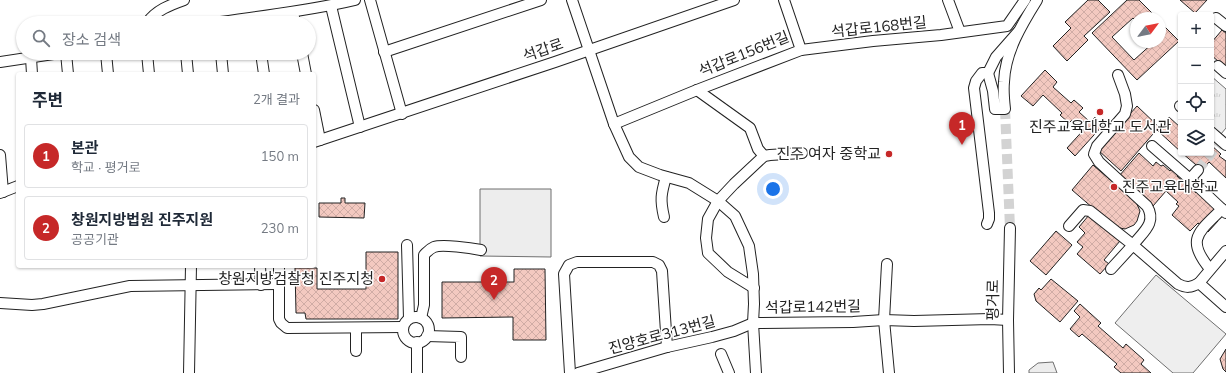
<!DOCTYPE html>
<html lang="ko">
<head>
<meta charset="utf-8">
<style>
	:root { --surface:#fff; --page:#f6f6f7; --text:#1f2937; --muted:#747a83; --line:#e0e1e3; --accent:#c62828 }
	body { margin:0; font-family:Mulish,"Noto Sans KR",sans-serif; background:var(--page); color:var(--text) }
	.controls { position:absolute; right:12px; top:12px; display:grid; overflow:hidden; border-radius:4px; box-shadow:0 1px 3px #0004 }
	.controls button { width:36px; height:36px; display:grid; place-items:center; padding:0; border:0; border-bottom:1px solid var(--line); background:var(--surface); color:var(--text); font:20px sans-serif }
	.compass { position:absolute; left:1130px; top:12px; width:36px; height:36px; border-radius:50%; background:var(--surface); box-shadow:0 1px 3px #0004; rotate:58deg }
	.you { position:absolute; left:773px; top:189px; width:14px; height:14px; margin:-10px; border:3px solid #fff; border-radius:50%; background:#1a73e8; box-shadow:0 0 0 6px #1a73e833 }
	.badge { display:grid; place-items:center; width:26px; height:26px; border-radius:50%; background:var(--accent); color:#fff; font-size:13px; font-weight:700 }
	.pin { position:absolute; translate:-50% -33px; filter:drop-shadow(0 1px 2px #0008) }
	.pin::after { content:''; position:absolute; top:21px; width:14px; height:12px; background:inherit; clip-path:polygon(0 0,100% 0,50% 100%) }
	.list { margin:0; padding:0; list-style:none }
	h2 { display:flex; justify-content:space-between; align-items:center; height:52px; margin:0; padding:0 16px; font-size:17px }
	h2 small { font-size:13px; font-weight:400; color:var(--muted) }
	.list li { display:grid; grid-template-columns:26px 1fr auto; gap:12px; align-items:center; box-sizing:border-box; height:64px; margin:0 8px 8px; padding:0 8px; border:1px solid var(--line); border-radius:4px }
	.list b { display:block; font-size:15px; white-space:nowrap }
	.list p { margin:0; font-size:13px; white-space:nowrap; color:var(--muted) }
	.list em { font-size:13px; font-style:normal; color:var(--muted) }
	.icon { flex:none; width:22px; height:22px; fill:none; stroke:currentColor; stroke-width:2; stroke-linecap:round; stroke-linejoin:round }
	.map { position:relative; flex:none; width:1226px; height:373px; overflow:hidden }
	.search { position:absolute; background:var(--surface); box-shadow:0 1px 3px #0004; left:16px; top:16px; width:300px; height:44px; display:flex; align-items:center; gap:10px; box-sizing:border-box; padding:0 14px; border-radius:22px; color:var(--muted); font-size:15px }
	.panel { position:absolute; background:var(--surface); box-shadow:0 1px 3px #0004; left:16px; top:72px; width:300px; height:196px; border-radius:4px }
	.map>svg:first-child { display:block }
</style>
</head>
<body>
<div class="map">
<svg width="1226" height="373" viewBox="0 0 1226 373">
	<defs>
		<pattern id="grass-tufts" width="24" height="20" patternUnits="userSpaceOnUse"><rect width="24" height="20" fill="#eee"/><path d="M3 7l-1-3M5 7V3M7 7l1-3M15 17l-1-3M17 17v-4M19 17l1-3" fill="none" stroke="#ccc"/></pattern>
		<pattern id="building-cross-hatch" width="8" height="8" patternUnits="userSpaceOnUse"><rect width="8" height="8" fill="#f3c9c0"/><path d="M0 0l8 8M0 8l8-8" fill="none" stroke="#d0aca5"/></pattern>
	</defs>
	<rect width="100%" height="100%" fill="#fff"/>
	<path fill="url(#grass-tufts)" stroke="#6f6f6f" d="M1211 76 1226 89V128L1221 134 1211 126Z"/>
	<path fill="#eee" stroke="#6f6f6f" d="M1156 275 1226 334 1193 373H1173L1115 323Z"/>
	<g fill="#ededed" stroke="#6f6f6f">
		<path d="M480 189H551V257L480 256Z"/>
		<path d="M1053 362 1057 373H1029V370L1038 363Z"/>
	</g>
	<g fill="url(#building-cross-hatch)" stroke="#222">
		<path d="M1088 0H1098L1110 12 1084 36 1088 40 1067 61 1053 46 1071 28 1065 22Z"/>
		<path d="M1127 0H1139L1157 18H1136V21L1133 18 1112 37 1134 60 1154 42H1160V22L1179 41 1137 80 1092 33Z"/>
		<path d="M1180 0H1207L1195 13Z"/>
		<path d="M1222 30 1226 33V68L1211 55V43Z"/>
		<path d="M1045 70 1057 82 1053 87 1071 103 1074 100 1083 108 1079 112 1090 122 1095 117 1103 125 1075 156 1067 148 1088 125 1083 121 1078 126 1072 120 1069 123 1060 115 1062 113 1043 95 1033 106 1021 96Z"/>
		<path d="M1137 106 1159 127 1121 171 1098 150Z"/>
		<path d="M1169 117 1181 128V152L1157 130Z"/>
		<path d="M1211 145 1221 154 1219 156 1226 161V178L1209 162 1202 170 1182 153H1211Z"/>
		<path d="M1139 153 1153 166 1156 162 1161 166 1163 165 1170 171 1172 168 1179 174 1177 176 1196 193 1198 191 1218 208 1212 215 1218 221 1208 232 1198 223 1190 231 1172 215 1179 206 1176 204 1178 202 1166 191 1153 206 1119 176Z"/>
		<path d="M1093 165 1136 202 1140 211 1137 221 1134 225 1125 229 1115 227 1072 190Z"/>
		<path d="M341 198H345V203H365L364 218 319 217V203H341Z"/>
		<path d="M1089 215 1120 241 1104 260 1109 264 1100 274 1077 254 1083 247 1077 242 1085 233 1079 227Z"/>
		<path d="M1056 231 1072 245 1046 275 1030 261Z"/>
		<path d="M366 252H398V319H306L305 313H296L295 268H317V289H366Z"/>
		<path d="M514 269H545L546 340H513V317L442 318V282H514Z"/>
		<path d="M1051 279 1078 301 1060 322 1036 301 1034 294 1039 288 1041 290Z"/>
		<path d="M1080 304 1101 323 1098 326 1123 348 1126 344 1144 360 1141 364 1151 373H1121L1114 367 1117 364 1082 334 1079 337 1070 329 1080 317 1074 311Z"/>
		<path d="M1226 349V372L1223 369 1220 359Z"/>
	</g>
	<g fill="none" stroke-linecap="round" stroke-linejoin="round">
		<g stroke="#d3d3d3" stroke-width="10" stroke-dasharray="10 5" stroke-linecap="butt">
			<path d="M1005 109 1010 228"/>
			<path d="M1198 170 1221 141"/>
		</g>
		<defs>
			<g id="minor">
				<path d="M370 0 402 114"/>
				<path d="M572 0 614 124 629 157 639 167 660 175 689 183 718 201 735 216 749 246 753 274 754 304 753 323 756 373"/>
				<path d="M948 0 960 32"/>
				<path d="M331 6 360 127"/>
				<path d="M293 12 295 23"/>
				<path d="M1216 18 1226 26"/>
				<path d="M147 23C156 10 170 5 184 0"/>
				<path d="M214 23C261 16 309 11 355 0"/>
				<path d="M801 50 873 41 941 35 1007 26 1025 0"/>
				<path d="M384 52 541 0"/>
				<path d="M66 53 68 74"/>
				<path d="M106 53 108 74"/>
				<path d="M147 53 149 74"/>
				<path d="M186 53 188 74"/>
				<path d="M221 53 223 74"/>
				<path d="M261 53 264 74"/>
				<path d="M302 53 306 74"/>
				<path d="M31 58 32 74"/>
				<path d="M0 62 60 53"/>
				<path d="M1218 66 1226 73"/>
				<path d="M988 73 993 91 995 109H1005C1004 100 1003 91 1004 82 1005 52 1022 24 1037 0"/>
				<path d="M697 90 750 128 758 149 764 156"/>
				<path d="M1180 106 1181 107"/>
				<path d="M314 110 320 140"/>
				<path d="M614 124 697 90 801 50 784 0"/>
				<path d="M1211 132 1226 145"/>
				<path d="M314 142 555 62 734 0"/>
				<path d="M1152 146 1190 179 1226 213"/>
				<path d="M0 155 3 192"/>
				<path d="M1190 179 1198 170"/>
				<path d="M0 193 18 186"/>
				<path d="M664 217C660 200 661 194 666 177"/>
				<path d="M987 224 989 219V213L974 88 976 81 982 73H988L996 57 1018 32"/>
				<path d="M1069 226 1083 210 1090 211 1133 245C1143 232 1157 223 1147 206L1099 162 1094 154 1097 146 1125 114 1127 106 1125 94 1118 75"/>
				<path d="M407 245 409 318"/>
				<path d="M1226 251 1199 283 1226 307"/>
				<path d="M887 264 884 320 889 373"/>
				<path d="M260 266 261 285"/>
				<path d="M279 266V319L281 323 287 328 403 327"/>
				<path d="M1111 269 1133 245 1178 284C1186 288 1191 288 1199 283"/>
				<path d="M1210 269C1185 239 1199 232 1222 209"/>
				<path d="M754 288 728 272 708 253 706 238 708 219 718 201 734 184 764 156 770 155 802 153"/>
				<path d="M0 303 32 305 43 304 130 286 279 284"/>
				<circle cx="416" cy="330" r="13"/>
				<path d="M421 318 424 305V255C427 252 429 249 434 247 442 244 471 248 481 250"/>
				<path d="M427 336 461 337V357"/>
				<path d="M356 351V328"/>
				<path d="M721 354 729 373"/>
				<path d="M189 373 191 266"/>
				<path d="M417 373V342"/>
				<path d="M570 373 564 274 569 265 577 262H653L659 265 662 271 667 347"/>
				<path d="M578 373 667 347 712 337 734 331 753 323 853 322 884 320 914 321 990 319 1008 320"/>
				<path d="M1009 373 1008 320 1010 228"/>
			</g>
		</defs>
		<use href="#minor" stroke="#222" stroke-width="12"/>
		<use href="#minor" stroke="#fff" stroke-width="10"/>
	</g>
	<g fill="#c62828" stroke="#fff" stroke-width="1.5">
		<circle cx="1100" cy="112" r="4"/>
		<circle cx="889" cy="154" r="4"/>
		<circle cx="1114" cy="187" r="4"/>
		<circle cx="382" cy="279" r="4"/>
	</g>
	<g text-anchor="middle" stroke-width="3" stroke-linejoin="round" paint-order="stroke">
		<g font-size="15" fill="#222" stroke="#fff">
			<text transform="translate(879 27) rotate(-6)" y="5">석갑로168번길</text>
			<text transform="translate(543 50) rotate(-19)" y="5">석갑로</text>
			<text transform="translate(744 54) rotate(-22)" y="5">석갑로156번길</text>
			<text transform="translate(993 300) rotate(-89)" y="5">평거로</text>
			<text transform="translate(813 307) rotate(-1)" y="5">석갑로142번길</text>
			<text transform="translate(662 335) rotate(-15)" y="5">진양호로313번길</text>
		</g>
		<g font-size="15" fill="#222" stroke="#fff" text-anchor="end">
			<text x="1100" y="132" text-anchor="middle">진주교육대학교 도서관</text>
			<text x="881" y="159">진주 여자 중학교</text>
			<text x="1122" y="192" text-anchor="start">진주교육대학교</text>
			<text x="374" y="284">창원지방검찰청 진주지청</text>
		</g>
	</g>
</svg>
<div class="controls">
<button>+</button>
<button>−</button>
<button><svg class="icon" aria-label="locate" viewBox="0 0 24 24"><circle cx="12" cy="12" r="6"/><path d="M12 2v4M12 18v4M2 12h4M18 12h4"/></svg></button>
<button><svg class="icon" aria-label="layers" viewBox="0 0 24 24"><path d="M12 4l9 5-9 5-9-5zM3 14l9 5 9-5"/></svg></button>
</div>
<svg class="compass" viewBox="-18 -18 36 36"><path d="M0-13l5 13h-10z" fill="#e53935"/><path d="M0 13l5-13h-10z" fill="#747a83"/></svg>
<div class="you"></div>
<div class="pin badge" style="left:962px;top:145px">1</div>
<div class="pin badge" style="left:494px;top:300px">2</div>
<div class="search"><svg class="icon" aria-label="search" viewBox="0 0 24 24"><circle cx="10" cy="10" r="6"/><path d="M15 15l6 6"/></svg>장소 검색</div>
<section class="panel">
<h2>주변<small>2개 결과</small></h2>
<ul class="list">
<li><span class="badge">1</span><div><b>본관</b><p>학교 · 평거로</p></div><em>150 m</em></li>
<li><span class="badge">2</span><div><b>창원지방법원 진주지원</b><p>공공기관</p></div><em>230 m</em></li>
</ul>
</section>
</div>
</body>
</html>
